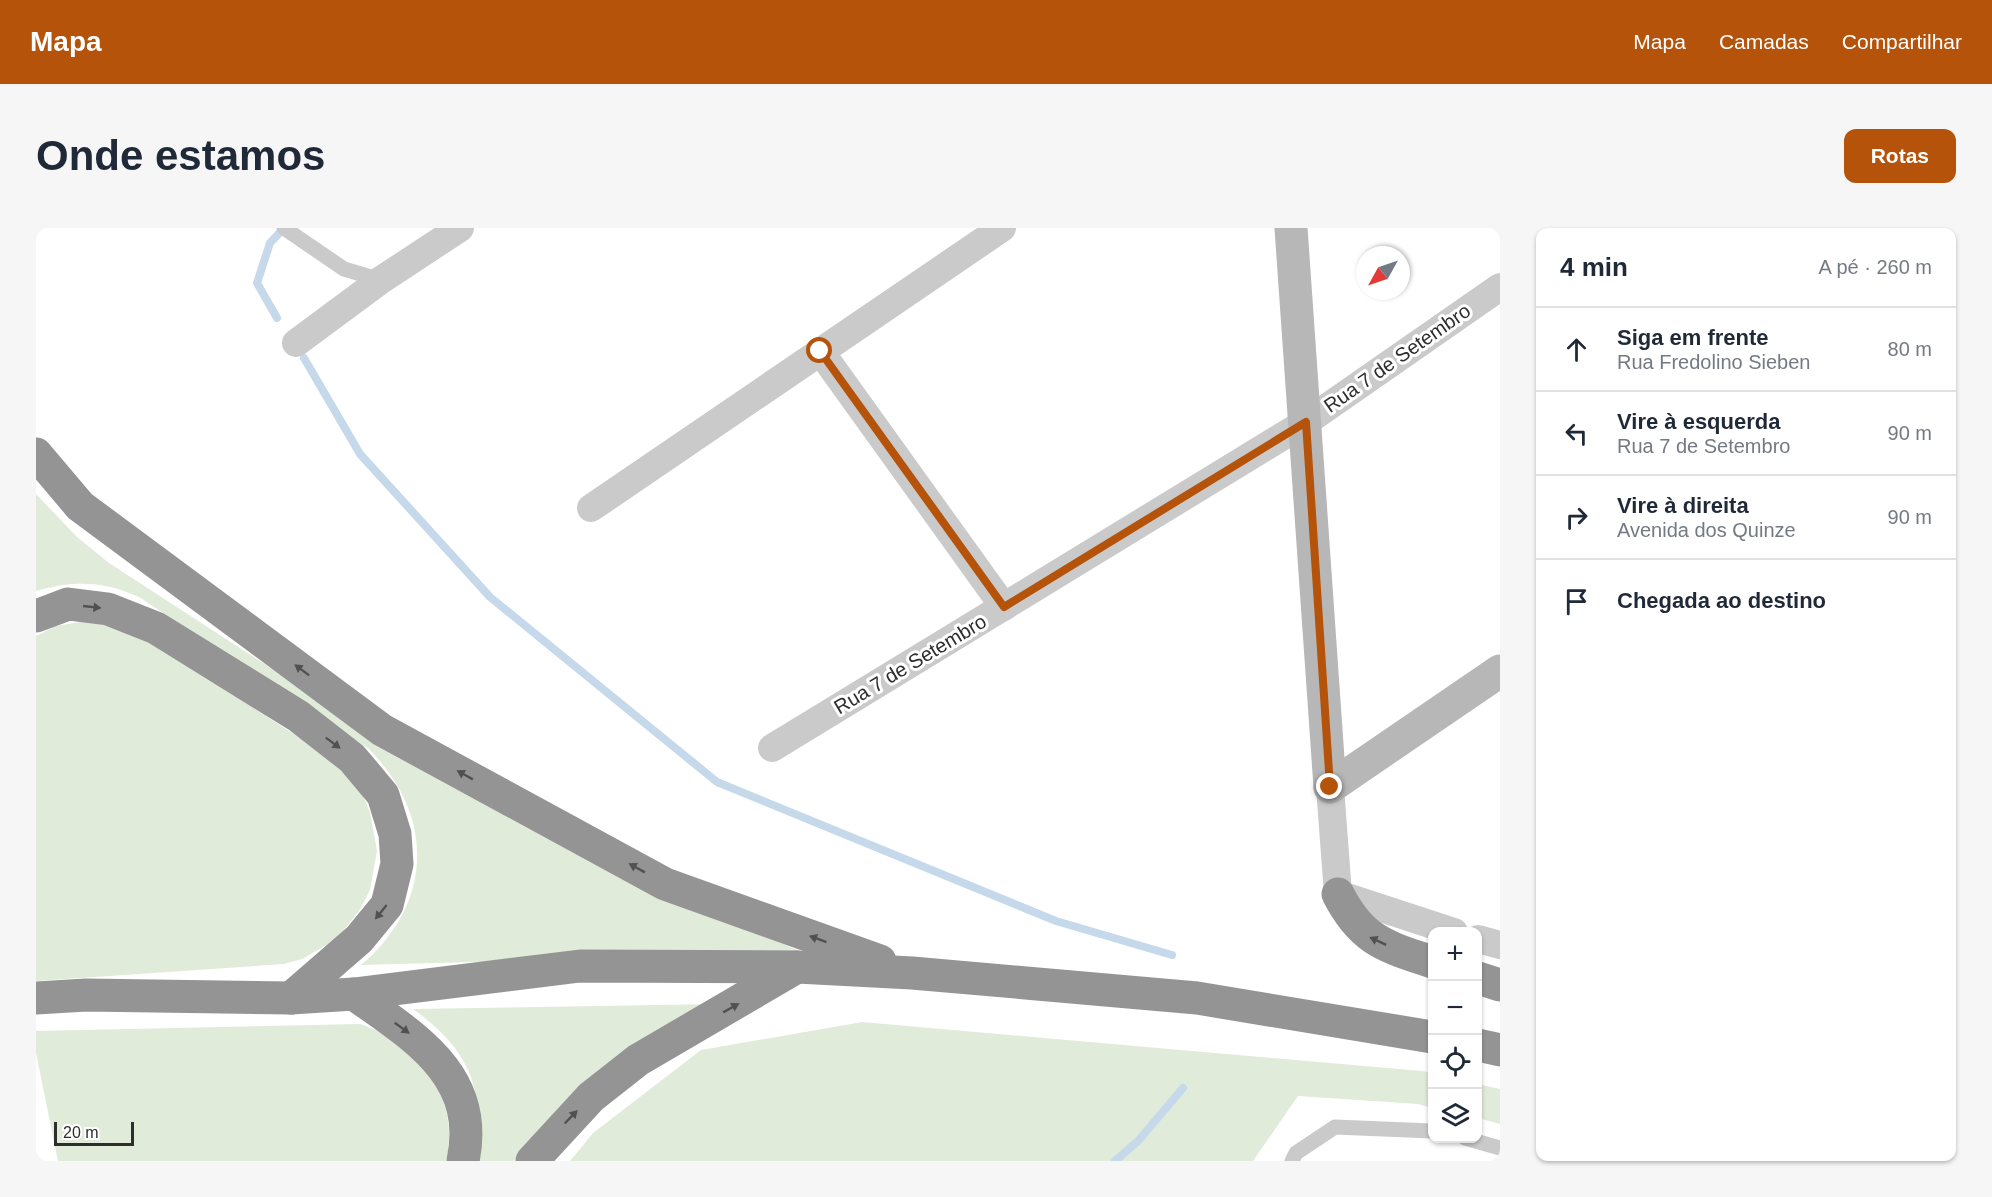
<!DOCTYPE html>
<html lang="pt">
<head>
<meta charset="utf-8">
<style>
	:root { --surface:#fff; --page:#f6f6f7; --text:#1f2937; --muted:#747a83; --line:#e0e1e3; --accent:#b45309 }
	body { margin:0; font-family:Helvetica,sans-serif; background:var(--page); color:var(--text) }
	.controls { position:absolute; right:18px; bottom:18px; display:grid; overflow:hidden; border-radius:12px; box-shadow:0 2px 4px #0004 }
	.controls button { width:54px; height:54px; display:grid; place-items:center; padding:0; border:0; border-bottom:2px solid var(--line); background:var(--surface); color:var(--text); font:30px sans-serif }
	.compass { position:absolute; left:1320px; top:18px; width:54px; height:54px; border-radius:50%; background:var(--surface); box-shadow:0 2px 4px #0004; rotate:230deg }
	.scale { position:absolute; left:18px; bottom:15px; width:80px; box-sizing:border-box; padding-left:6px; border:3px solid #2d2d2d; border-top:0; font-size:16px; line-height:21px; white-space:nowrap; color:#2d2d2d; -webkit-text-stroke:4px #fff; paint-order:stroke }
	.stop { position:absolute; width:18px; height:18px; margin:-14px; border:4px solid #b45309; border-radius:50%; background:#fff }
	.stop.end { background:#b45309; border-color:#fff; box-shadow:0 2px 6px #0008 }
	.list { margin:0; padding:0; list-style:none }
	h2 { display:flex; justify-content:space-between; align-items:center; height:78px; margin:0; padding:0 24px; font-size:26px }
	h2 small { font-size:20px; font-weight:400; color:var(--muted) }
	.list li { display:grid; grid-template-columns:39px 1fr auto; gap:18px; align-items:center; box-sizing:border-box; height:84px; padding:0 24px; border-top:2px solid var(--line) }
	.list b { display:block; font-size:22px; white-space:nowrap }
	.list p { margin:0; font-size:20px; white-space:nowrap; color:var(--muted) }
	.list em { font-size:20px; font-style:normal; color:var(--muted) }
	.icon { flex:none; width:33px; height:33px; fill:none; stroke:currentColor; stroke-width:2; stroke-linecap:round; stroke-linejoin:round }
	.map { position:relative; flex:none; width:1464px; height:933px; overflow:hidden; border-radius:12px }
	header { display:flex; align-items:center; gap:36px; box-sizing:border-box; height:84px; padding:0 30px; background:var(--accent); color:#fff }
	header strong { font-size:28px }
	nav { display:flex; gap:33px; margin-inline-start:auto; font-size:21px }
	.intro { display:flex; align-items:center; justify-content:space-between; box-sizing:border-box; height:144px; padding:0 36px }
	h1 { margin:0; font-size:42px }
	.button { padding:15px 27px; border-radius:12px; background:var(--accent); color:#fff; font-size:21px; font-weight:700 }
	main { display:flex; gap:36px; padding:0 36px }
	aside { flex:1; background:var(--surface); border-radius:12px; box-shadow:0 2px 4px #0004 }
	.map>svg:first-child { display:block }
</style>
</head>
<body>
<header>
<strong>Mapa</strong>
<nav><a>Mapa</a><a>Camadas</a><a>Compartilhar</a></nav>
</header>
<div class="intro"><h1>Onde estamos</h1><a class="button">Rotas</a></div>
<main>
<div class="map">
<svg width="1464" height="933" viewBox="0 0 1464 933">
	<rect width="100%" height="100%" fill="#fff"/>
	<g fill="#e1ebda">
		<path d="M0 266 41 309 73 335 341 509 702 695 767 725 325 737C398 675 399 588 333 521L103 369C68 353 37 352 0 363Z"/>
		<path d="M56 392 109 409 302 535 326 566 334 584 341 623 334 662 325 680 301 711 266 731 248 736 0 753V408L20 398Z"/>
		<path d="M682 776 490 919 478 933H442C447 862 437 824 377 781Z"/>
		<path d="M826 794 1386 843 1396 845V880L1382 876 1262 868 1217 933H534L557 905 665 822Z"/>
		<path d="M324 796C383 815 425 870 410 933H22L0 825V803Z"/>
		<path d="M1442 856 1464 861V896L1442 890Z"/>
	</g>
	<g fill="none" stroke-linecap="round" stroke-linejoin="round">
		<g stroke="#c5d9eb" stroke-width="8">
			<path d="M241 90 221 55 234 15 248 0"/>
			<path d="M268 130 324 226 454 369 681 554 1020 693 1136 727"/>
			<path d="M1079 933 1102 913 1147 860"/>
		</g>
		<g stroke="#cacaca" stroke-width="15">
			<path d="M248 0 308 41 345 52"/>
			<path d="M1429 910 1464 920"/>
			<path d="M1256 933 1260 925 1299 899 1396 903"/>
		</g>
		<g stroke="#cacaca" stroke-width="28">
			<path d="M260 115 345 52 424 0"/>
			<path d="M784 123 968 379"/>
			<path d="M555 280 966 0"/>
			<path d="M736 520 1270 194 1464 59"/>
			<path d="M1294 559 1302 666 1418 704"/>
			<path d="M1442 711 1464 717"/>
		</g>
		<g stroke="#b7b7b7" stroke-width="33">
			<path d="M1255 0 1294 559"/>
			<path d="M1294 559 1464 443"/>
		</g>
		<g stroke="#949494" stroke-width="33">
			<path d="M0 226 44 278 346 502 629 656 844 733"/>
			<path d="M0 388 32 376 72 381 120 400 262 488 316 530 347 567 359 606 361 636 351 677 323 711 255 770"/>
			<path d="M1302 666C1326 713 1349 718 1396 734"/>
			<path d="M1442 750 1464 757"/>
			<path d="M318 766C378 809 445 847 427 933"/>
			<path d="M0 770 50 767 255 770 318 766 544 738 761 739 876 745 1161 770 1396 809"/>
			<path d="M1442 817 1464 822"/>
			<path d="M496 933 555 869 602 832 761 739"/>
		</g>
	</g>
	<defs><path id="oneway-solid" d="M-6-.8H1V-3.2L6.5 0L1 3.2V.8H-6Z" transform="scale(1.5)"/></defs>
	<g fill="#515151">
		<use href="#oneway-solid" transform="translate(56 379) rotate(6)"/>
		<use href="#oneway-solid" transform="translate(266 442) rotate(-143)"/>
		<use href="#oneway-solid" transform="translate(297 515) rotate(37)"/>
		<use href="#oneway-solid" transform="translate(429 547) rotate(-151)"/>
		<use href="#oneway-solid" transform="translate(601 640) rotate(-151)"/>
		<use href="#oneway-solid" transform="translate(345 684) rotate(129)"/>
		<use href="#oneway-solid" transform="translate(782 711) rotate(-160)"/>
		<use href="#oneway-solid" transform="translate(1342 713) rotate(-155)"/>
		<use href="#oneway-solid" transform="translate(695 780) rotate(-29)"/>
		<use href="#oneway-solid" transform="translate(366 800) rotate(36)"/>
		<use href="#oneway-solid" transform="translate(535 889) rotate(-46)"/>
	</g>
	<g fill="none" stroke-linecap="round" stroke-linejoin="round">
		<path stroke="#b45309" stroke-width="8" d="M784 123 968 379 1270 194 1294 559"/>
	</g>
	<g text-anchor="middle" stroke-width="6" stroke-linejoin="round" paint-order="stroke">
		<g font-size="20" fill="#2d2d2d" stroke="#fff">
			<text transform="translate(1361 130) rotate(-35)" y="7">Rua 7 de Setembro</text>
			<text transform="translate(874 436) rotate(-31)" y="7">Rua 7 de Setembro</text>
		</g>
	</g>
</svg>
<div class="controls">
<button>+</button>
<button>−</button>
<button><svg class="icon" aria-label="locate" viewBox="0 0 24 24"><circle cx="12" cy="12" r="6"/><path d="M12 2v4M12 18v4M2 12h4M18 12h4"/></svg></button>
<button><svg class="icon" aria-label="layers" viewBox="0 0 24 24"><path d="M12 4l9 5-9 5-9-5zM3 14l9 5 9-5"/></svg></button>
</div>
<svg class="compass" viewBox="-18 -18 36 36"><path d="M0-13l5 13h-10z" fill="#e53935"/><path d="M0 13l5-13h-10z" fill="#747a83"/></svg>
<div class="scale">20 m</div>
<div class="stop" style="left:784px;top:123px"></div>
<div class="stop end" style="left:1294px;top:559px"></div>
</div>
<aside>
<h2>4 min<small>A pé · 260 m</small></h2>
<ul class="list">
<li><svg class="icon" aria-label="ahead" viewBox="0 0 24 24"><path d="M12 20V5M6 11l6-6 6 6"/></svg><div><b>Siga em frente</b><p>Rua Fredolino Sieben</p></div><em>80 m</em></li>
<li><svg class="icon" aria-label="left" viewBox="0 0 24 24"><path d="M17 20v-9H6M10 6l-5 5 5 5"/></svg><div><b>Vire à esquerda</b><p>Rua 7 de Setembro</p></div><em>90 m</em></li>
<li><svg class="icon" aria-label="right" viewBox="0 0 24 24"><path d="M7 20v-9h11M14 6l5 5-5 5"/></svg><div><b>Vire à direita</b><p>Avenida dos Quinze</p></div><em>90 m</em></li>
<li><svg class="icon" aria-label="arrive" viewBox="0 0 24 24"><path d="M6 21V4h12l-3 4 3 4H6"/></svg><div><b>Chegada ao destino</b></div></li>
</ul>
</aside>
</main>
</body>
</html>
